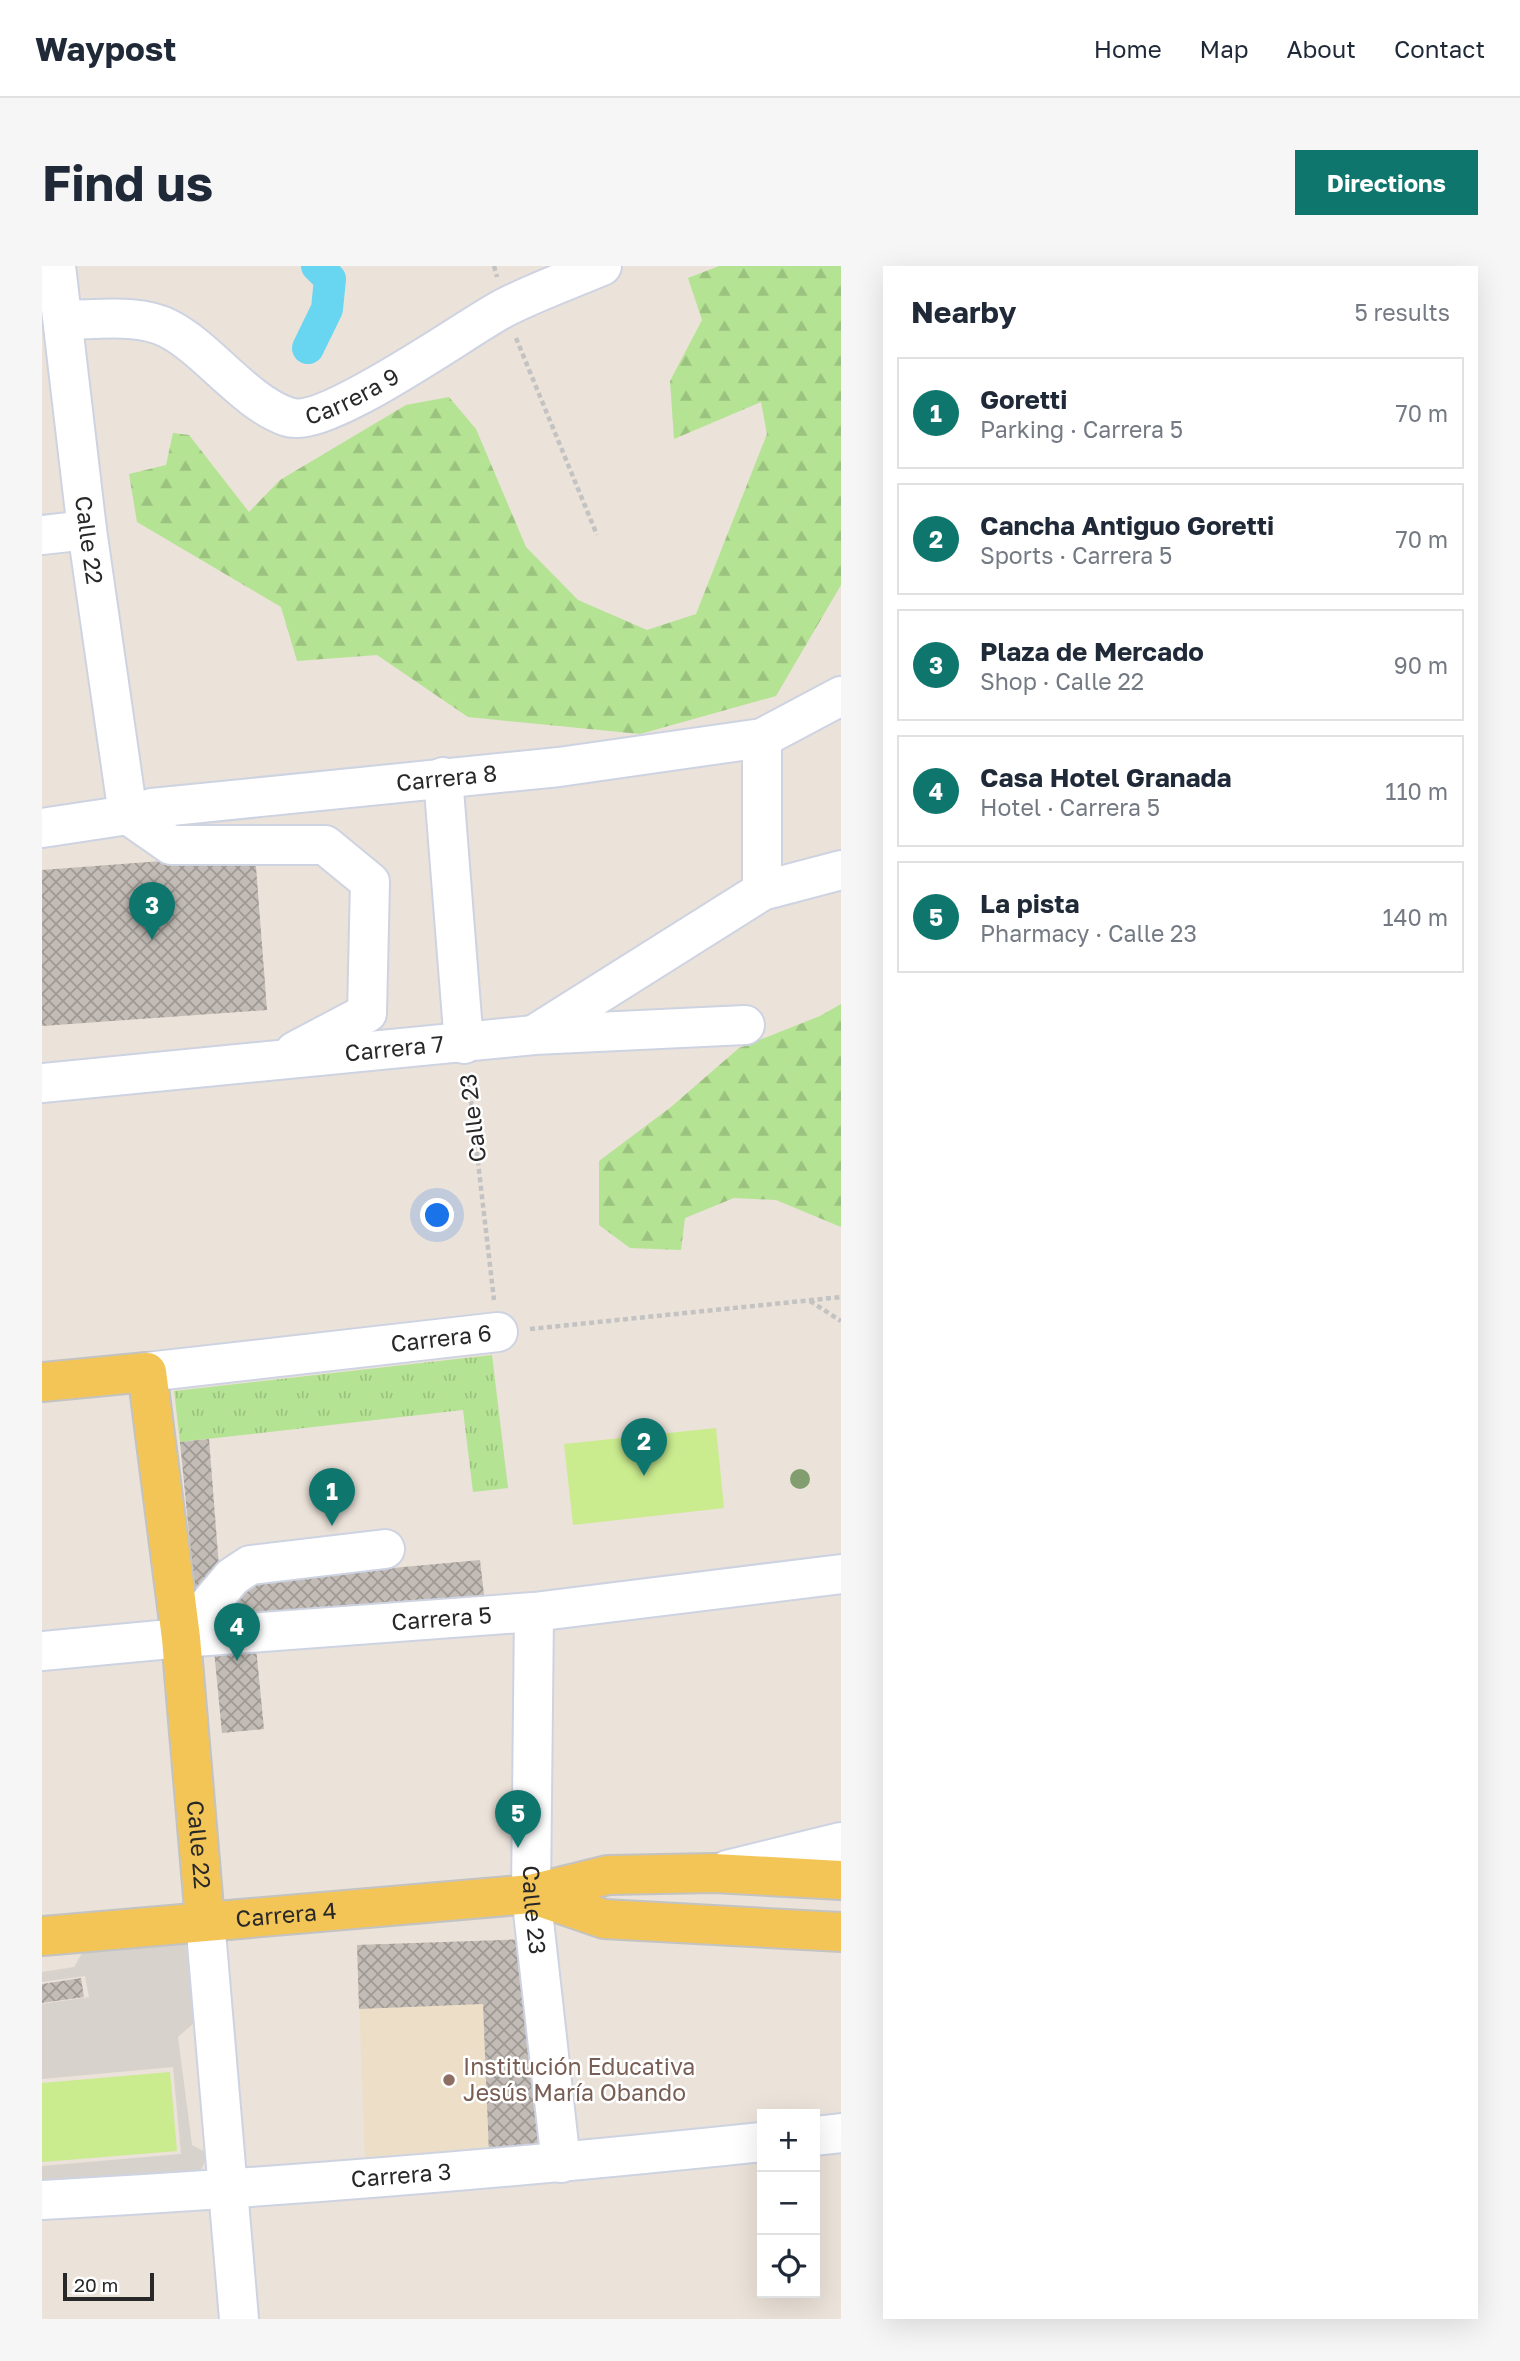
<!DOCTYPE html>
<html lang="en">
<head>
<meta charset="utf-8">
<style>
	:root { --surface:#fff; --page:#f6f6f7; --text:#1f2937; --muted:#747a83; --line:#e0e1e3; --accent:#0f766e }
	body { margin:0; font-family:"Golos Text",sans-serif; background:var(--page); color:var(--text) }
	.controls { position:absolute; right:21px; bottom:21px; display:grid; overflow:hidden; border-radius:0px; box-shadow:0 7px 28px #0002 }
	.controls button { width:63px; height:63px; display:grid; place-items:center; padding:0; border:0; border-bottom:2px solid var(--line); background:var(--surface); color:var(--text); font:35px sans-serif }
	.scale { position:absolute; left:21px; bottom:18px; width:91px; box-sizing:border-box; padding-left:7px; border:4px solid #282828; border-top:0; font-size:19px; line-height:24px; white-space:nowrap; color:#282828; -webkit-text-stroke:5px #fff; paint-order:stroke }
	.you { position:absolute; left:396px; top:950px; width:24px; height:24px; margin:-18px; border:5px solid #fff; border-radius:50%; background:#1a73e8; box-shadow:0 0 0 10px #1a73e833 }
	.badge { display:grid; place-items:center; width:46px; height:46px; border-radius:50%; background:var(--accent); color:#fff; font-size:23px; font-weight:700 }
	.pin { position:absolute; translate:-50% -58px; filter:drop-shadow(0 2px 4px #0008) }
	.pin::after { content:''; position:absolute; top:37px; width:24px; height:21px; background:inherit; clip-path:polygon(0 0,100% 0,50% 100%) }
	.list { margin:0; padding:0; list-style:none }
	h2 { display:flex; justify-content:space-between; align-items:center; height:91px; margin:0; padding:0 28px; font-size:30px }
	h2 small { font-size:23px; font-weight:400; color:var(--muted) }
	.list li { display:grid; grid-template-columns:46px 1fr auto; gap:21px; align-items:center; box-sizing:border-box; height:112px; margin:0 14px 14px; padding:0 14px; border:2px solid var(--line); border-radius:0px }
	.list b { display:block; font-size:26px; white-space:nowrap }
	.list p { margin:0; font-size:23px; white-space:nowrap; color:var(--muted) }
	.list em { font-size:23px; font-style:normal; color:var(--muted) }
	.icon { flex:none; width:38px; height:38px; fill:none; stroke:currentColor; stroke-width:2; stroke-linecap:round; stroke-linejoin:round }
	.map { position:relative; flex:none; width:799px; height:2053px; overflow:hidden; border-radius:0px }
	header { display:flex; align-items:center; gap:42px; box-sizing:border-box; height:98px; padding:0 35px; background:var(--surface); border-bottom:2px solid var(--line) }
	header strong { font-size:33px }
	nav { display:flex; gap:38px; margin-inline-start:auto; font-size:24px }
	.intro { display:flex; align-items:center; justify-content:space-between; box-sizing:border-box; height:168px; padding:0 42px }
	h1 { margin:0; font-size:49px }
	.button { padding:18px 32px; border-radius:0px; background:var(--accent); color:#fff; font-size:24px; font-weight:700 }
	main { display:flex; gap:42px; padding:0 42px }
	aside { flex:1; background:var(--surface); border-radius:0px; box-shadow:0 7px 28px #0002 }
	.map>svg:first-child { display:block }
</style>
</head>
<body>
<header>
<strong>Waypost</strong>
<nav><a>Home</a><a>Map</a><a>About</a><a>Contact</a></nav>
</header>
<div class="intro"><h1>Find us</h1><a class="button">Directions</a></div>
<main>
<div class="map">
<svg width="799" height="2053" viewBox="0 0 799 2053">
	<defs>
		<pattern id="grass-tufts" width="24" height="20" patternUnits="userSpaceOnUse" patternTransform="scale(1.75)"><rect width="24" height="20" fill="#b4e393"/><path d="M3 7l-1-3M5 7V3M7 7l1-3M15 17l-1-3M17 17v-4M19 17l1-3" fill="none" stroke="#9bc37f"/></pattern>
		<pattern id="forest-firs" width="22" height="20" patternUnits="userSpaceOnUse" patternTransform="scale(1.75)"><rect width="22" height="20" fill="#b4e393"/><path d="M5 1l3.5 6h-7zM16 11l3.5 6h-7z" fill="#9bc37f"/></pattern>
		<pattern id="building-cross-hatch" width="8" height="8" patternUnits="userSpaceOnUse" patternTransform="scale(1.75)"><rect width="8" height="8" fill="#c3bcb6"/><path d="M0 0l8 8M0 8l8-8" fill="none" stroke="#9e9994"/></pattern>
	</defs>
	<rect width="100%" height="100%" fill="#ebe2d9"/>
	<path fill="#eddfc7" d="M488 1673 497 1885 323 1892 315 1679Z"/>
	<path fill="url(#grass-tufts)" d="M450 1089 466 1222 431 1226 421 1144 138 1176 132 1125Z"/>
	<g fill="url(#forest-firs)">
		<path d="M677 0H799V319L734 430 598 468 426 451 335 389 255 395 239 341 95 256 87 208 124 199 131 167 147 169 207 246 238 214 364 139 407 131 434 163 484 281 536 334 605 364 654 348 725 168 719 136 632 173 628 115 660 54 646 12Z"/>
		<path d="M799 738V961L734 934 692 932 643 952 639 984 588 982 557 959V895L629 841 697 782 778 750Z"/>
	</g>
	<g fill="#caeb8e">
		<path d="M674 1162 682 1242 531 1259 522 1178Z"/>
		<path d="M128 1806 135 1885 0 1896V1817Z"/>
	</g>
	<path fill="#d7d2cc" d="M146 1673 153 1756 136 1771 150 1879 167 1888 154 1913 138 1905 0 1919V1900L139 1888 131 1801 0 1813V1738L47 1731 43 1710 0 1716V1706L32 1701 43 1682Z"/>
	<g fill="none" stroke-linecap="round" stroke-linejoin="round">
		<path stroke="#68d5f1" stroke-width="32" d="M266 82 285 43 288 13 275 0"/>
	</g>
	<g fill="url(#building-cross-hatch)">
		<path d="M213 588 225 744 0 760V604Z"/>
		<path d="M167 1173 177 1301 153 1328 138 1176Z"/>
		<path d="M438 1294 442 1329 189 1359 186 1337 199 1316Z"/>
		<path d="M214 1381 222 1463 180 1467 172 1384Z"/>
		<path d="M488 1673 497 1885 447 1887 441 1738 317 1743 315 1679Z"/>
		<path d="M39 1712 42 1731 0 1737V1718Z"/>
	</g>
	<g fill="none" stroke-linecap="round" stroke-linejoin="round">
		<defs>
			<g id="minor">
				<path id="s1" d="M14 0 45 264 86 549"/>
				<path id="s2" d="M22 54C54 54 97 47 127 63 166 83 202 136 246 151 284 164 422 63 462 42 493 26 527 14 560 0"/>
				<path d="M0 269 45 264"/>
				<path d="M720 472V625"/>
				<path d="M401 511 422 778"/>
				<path d="M86 549 129 579H283L328 616 325 747 253 785"/>
				<path id="s3" d="M0 562 86 549 110 542 517 501 720 472 799 430"/>
				<path d="M493 768 720 625 799 604"/>
				<path id="s4" d="M0 817 492 769 703 759"/>
				<path id="s5" d="M105 1106 456 1066"/>
				<path id="s6" d="M492 1346 489 1628 519 1897"/>
				<path d="M139 1372 190 1311 208 1299 343 1283"/>
				<path id="s7" d="M0 1385 139 1372 492 1346 799 1308"/>
				<path d="M685 1604 799 1576"/>
				<path d="M163 1654 197 2053"/>
				<path d="M773 1870 799 1867"/>
				<path id="s8" d="M0 1934C241 1921 481 1901 720 1876"/>
			</g>
			<g id="major">
				<path id="s9" d="M0 1116 105 1106 139 1372 163 1654"/>
				<path d="M489 1628 562 1653 799 1666"/>
				<path id="s10" d="M0 1670 489 1628 566 1609 672 1607 799 1614"/>
			</g>
		</defs>
		<use href="#minor" stroke="#ced3e2" stroke-width="42"/>
		<use href="#major" stroke="#c3c3c3" stroke-width="42"/>
		<g stroke="#c3c3c3" stroke-width="4.5" stroke-dasharray="5 3.5" stroke-linecap="butt">
			<path d="M452 0 455 11"/>
			<path d="M474 72 555 269"/>
			<path d="M426 810 452 1034"/>
			<path d="M768 1035 799 1055"/>
			<path d="M488 1063 799 1031"/>
		</g>
		<use href="#minor" stroke="#fff" stroke-width="38"/>
		<use href="#major" stroke="#f3c556" stroke-width="38"/>
	</g>
	<circle fill="#829d6f" cx="758" cy="1213" r="10"/>
	<circle fill="#8d6e63" stroke="#fff" stroke-width="2.5" cx="407" cy="1814" r="7"/>
	<g text-anchor="middle" stroke-width="5" stroke-linejoin="round" paint-order="stroke">
		<g font-size="23" fill="#282828" stroke="#fff">
			<text dy="8" stroke="none"><textPath href="#s2" startOffset="324">Carrera 9</textPath></text>
			<text dy="8" stroke="none"><textPath href="#s1" startOffset="276">Calle 22</textPath></text>
			<text dy="8" stroke="none"><textPath href="#s3" startOffset="408">Carrera 8</textPath></text>
			<text dy="8" stroke="none"><textPath href="#s4" startOffset="354">Carrera 7</textPath></text>
			<text transform="translate(431 852) rotate(-97)" y="8">Calle 23</text>
			<text dy="8" stroke="none"><textPath href="#s5" startOffset="296">Carrera 6</textPath></text>
			<text dy="8" stroke="none"><textPath href="#s7" startOffset="401">Carrera 5</textPath></text>
			<text dy="8" stroke="none"><textPath href="#s9" startOffset="581">Calle 22</textPath></text>
			<text dy="8" stroke="none"><textPath href="#s6" startOffset="298">Calle 23</textPath></text>
			<text dy="8" stroke="none"><textPath href="#s10" startOffset="245">Carrera 4</textPath></text>
			<text dy="8" stroke="none"><textPath href="#s8" startOffset="360">Carrera 3</textPath></text>
		</g>
		<g font-size="23" fill="#785e54" stroke="#fff" text-anchor="start">
			<text x="421" y="1809">Institución Educativa<tspan x="421" dy="26">Jesús María Obando</tspan></text>
		</g>
	</g>
</svg>
<div class="controls">
<button>+</button>
<button>−</button>
<button><svg class="icon" aria-label="locate" viewBox="0 0 24 24"><circle cx="12" cy="12" r="6"/><path d="M12 2v4M12 18v4M2 12h4M18 12h4"/></svg></button>
</div>
<div class="scale">20 m</div>
<div class="you"></div>
<div class="pin badge" style="left:290px;top:1260px">1</div>
<div class="pin badge" style="left:602px;top:1210px">2</div>
<div class="pin badge" style="left:110px;top:674px">3</div>
<div class="pin badge" style="left:195px;top:1395px">4</div>
<div class="pin badge" style="left:476px;top:1582px">5</div>
</div>
<aside>
<h2>Nearby<small>5 results</small></h2>
<ul class="list">
<li><span class="badge">1</span><div><b>Goretti</b><p>Parking · Carrera 5</p></div><em>70 m</em></li>
<li><span class="badge">2</span><div><b>Cancha Antiguo Goretti</b><p>Sports · Carrera 5</p></div><em>70 m</em></li>
<li><span class="badge">3</span><div><b>Plaza de Mercado</b><p>Shop · Calle 22</p></div><em>90 m</em></li>
<li><span class="badge">4</span><div><b>Casa Hotel Granada</b><p>Hotel · Carrera 5</p></div><em>110 m</em></li>
<li><span class="badge">5</span><div><b>La pista</b><p>Pharmacy · Calle 23</p></div><em>140 m</em></li>
</ul>
</aside>
</main>
</body>
</html>
